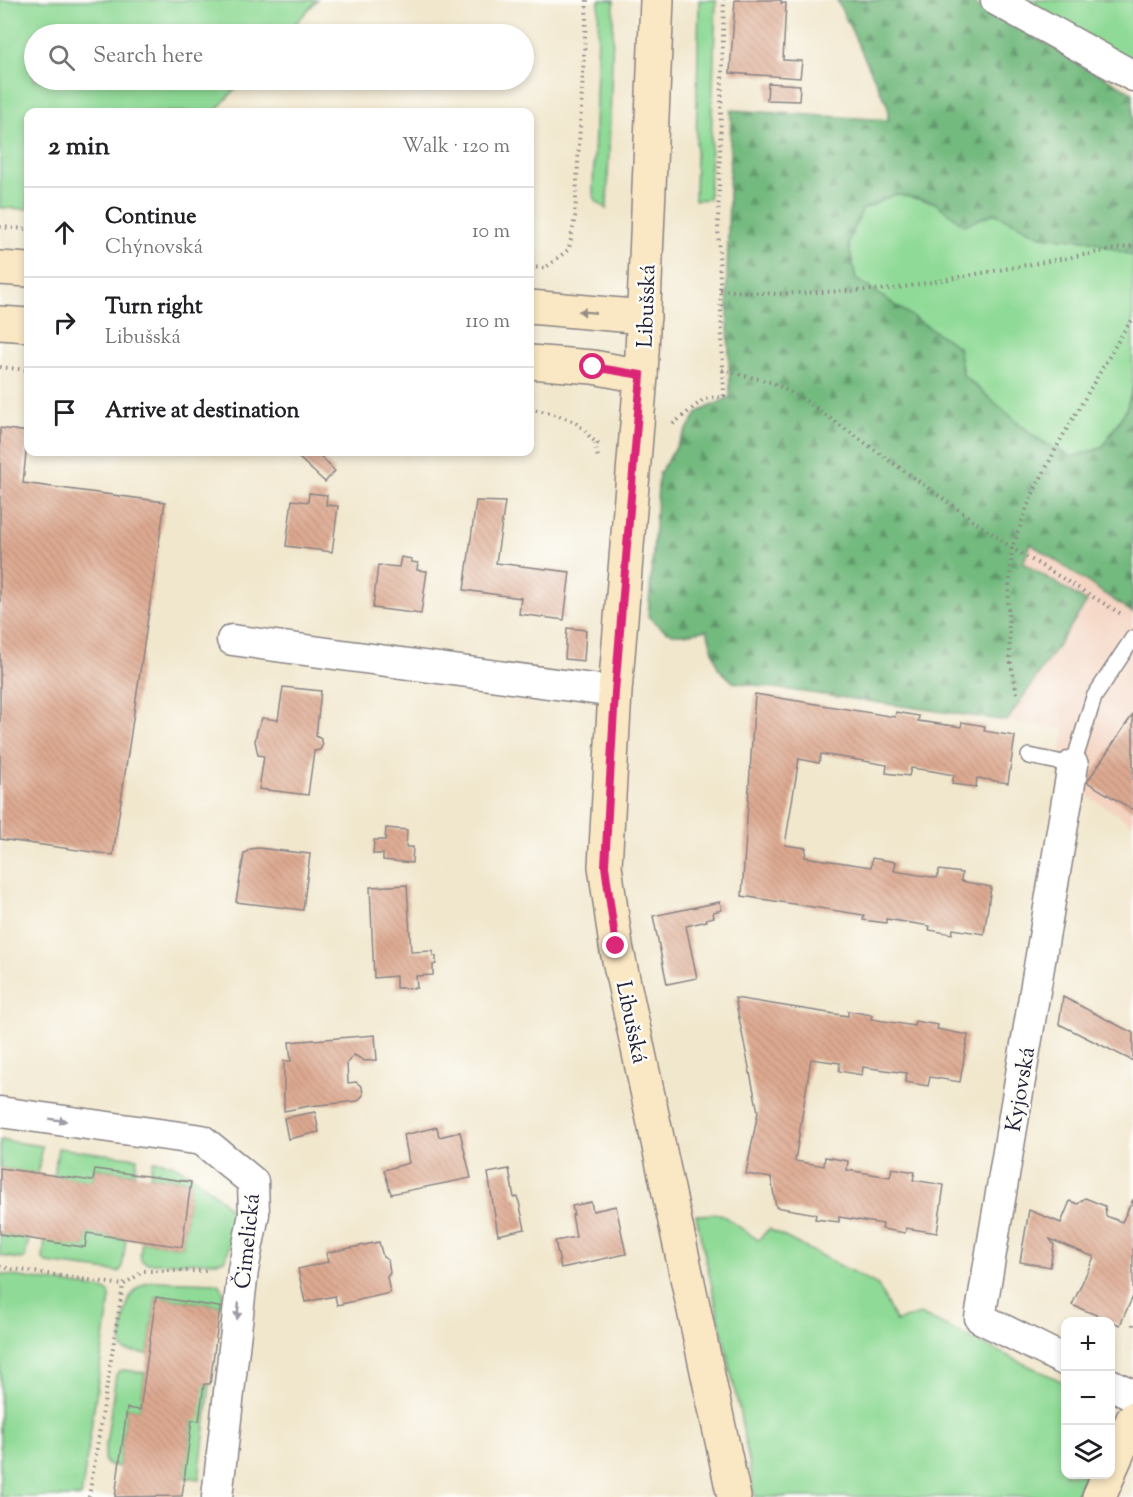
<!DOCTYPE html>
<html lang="en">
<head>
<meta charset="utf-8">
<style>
	:root { --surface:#fff; --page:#f6f6f6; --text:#202124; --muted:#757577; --line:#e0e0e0 }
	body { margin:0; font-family:"Sorts Mill Goudy",serif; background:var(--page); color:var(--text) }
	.controls { position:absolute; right:18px; bottom:18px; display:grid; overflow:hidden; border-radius:12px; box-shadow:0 3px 9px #0003 }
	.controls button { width:54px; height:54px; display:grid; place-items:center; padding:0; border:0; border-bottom:2px solid var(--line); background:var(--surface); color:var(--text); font:30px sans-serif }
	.stop { position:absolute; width:18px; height:18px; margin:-14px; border:4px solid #db2777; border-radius:50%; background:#fff }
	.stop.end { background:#db2777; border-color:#fff; box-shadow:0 2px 6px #0008 }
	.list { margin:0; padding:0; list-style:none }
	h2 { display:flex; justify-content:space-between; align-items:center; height:78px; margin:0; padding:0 24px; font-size:26px }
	h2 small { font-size:20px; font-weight:400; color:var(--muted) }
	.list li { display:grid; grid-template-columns:39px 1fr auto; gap:18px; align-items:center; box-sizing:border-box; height:90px; padding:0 24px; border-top:2px solid var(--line) }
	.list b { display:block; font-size:22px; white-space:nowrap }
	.list p { margin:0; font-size:20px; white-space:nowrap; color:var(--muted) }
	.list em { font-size:20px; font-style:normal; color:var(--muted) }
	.icon { flex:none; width:33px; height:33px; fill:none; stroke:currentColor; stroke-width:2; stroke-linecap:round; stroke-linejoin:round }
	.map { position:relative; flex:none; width:1133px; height:1497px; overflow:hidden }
	.search { position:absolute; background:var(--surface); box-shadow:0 3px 9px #0003; left:24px; top:24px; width:510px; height:66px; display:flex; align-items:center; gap:15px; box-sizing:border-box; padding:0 21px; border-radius:33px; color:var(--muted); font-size:22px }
	.panel { position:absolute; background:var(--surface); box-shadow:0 3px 9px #0003; left:24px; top:108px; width:510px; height:348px; border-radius:12px }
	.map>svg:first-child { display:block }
</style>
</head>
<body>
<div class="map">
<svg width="1133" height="1497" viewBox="0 0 1133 1497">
	<defs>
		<pattern id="forest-firs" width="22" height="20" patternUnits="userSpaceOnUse" patternTransform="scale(1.5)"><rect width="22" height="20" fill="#73ba7f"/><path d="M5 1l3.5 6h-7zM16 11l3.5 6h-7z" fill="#5e9769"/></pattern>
		<pattern id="building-back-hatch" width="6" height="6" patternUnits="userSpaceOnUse" patternTransform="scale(1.5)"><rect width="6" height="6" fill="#dda990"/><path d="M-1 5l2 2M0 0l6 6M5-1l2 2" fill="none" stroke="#bd917d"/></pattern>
	</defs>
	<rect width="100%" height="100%" fill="#fdfcf7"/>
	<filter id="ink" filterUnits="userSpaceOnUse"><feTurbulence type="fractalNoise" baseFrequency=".0167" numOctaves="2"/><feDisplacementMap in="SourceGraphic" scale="12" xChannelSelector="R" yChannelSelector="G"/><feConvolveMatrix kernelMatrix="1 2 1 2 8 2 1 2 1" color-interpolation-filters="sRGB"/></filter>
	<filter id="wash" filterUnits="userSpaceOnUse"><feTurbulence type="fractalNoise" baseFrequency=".008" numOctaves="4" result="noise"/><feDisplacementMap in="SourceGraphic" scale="24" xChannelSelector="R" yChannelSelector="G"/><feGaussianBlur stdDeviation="1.35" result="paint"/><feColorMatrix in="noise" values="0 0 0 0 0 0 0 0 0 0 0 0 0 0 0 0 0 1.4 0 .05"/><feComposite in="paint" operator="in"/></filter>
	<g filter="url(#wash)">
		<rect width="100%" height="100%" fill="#f1e7cd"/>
		<path fill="#f4d3c1" d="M1031 544 1133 613V824L1057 777 1065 729 1007 721 1087 602 1023 563Z"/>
		<g fill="#8fda96" stroke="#587e68" stroke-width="1.5">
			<path d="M0 0H317L286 34H34V80H244L214 112H28V209L0 208Z"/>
			<path d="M599 0H614L607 209 596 201 593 193Z"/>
			<path d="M699 0H716L709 199 695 200Z"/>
			<path d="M1006 0H1133V70Z"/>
			<path d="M895 194 934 202 964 224 994 213 1041 236 1088 240 1133 256V386L1126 410 1102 448 1071 457 1036 438 963 375 958 347 856 279 848 242 862 210Z"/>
			<path d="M0 1140 42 1146 38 1174 0 1168Z"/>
			<path d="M58 1148 137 1158 135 1174 95 1168 93 1181 54 1176Z"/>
			<path d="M153 1161C159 1161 166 1162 171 1164 183 1168 224 1199 230 1210 235 1220 230 1251 224 1260L217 1262 147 1263 141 1260 140 1255 142 1241 182 1247 191 1181 150 1176Z"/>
			<path d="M721 1214 758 1240 769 1229 878 1285 896 1322 920 1314 1065 1383 1066 1474 1085 1475 1076 1497H755L740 1413 696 1215Z"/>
			<path d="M87 1233 126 1239 122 1268 119 1272 47 1263 43 1259 45 1240 84 1247 85 1246Z"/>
			<path d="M0 1234 29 1238 25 1258 21 1259 0 1256Z"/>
			<path d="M0 1274 102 1289 109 1292 110 1298 81 1497H0Z"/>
			<path d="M154 1281 216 1283C226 1288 223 1296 222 1306L156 1297 148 1354 126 1351 122 1348 121 1343C125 1318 123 1286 154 1281Z"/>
			<path d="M124 1370 145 1373 140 1410 127 1408 119 1467 106 1464 104 1459 116 1375 119 1371Z"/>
			<path d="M204 1384H210L199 1479 184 1477 192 1420Z"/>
		</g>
		<path fill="url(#forest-firs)" stroke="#4a6e5d" stroke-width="1.5" d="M837 0H968L1133 93V256L1088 240 1041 236 995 213 964 225 934 202 895 194 862 210 848 242 856 279 958 347 963 375 1036 438 1071 457 1102 448 1126 410 1133 386V613L1031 544 1023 563 1087 602 1007 721 733 682 718 668 707 630C677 636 670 639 648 616L659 474 698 412 730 397 727 278 731 110 888 120V107Z"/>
		<g id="blocks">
			<g fill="url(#building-back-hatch)">
				<path d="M735 0H781V3H786L783 60 802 61 800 78 730 73Z"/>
				<path d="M768 83 800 85 799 101 767 100Z"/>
				<path d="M0 428 28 432 23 483 165 502 113 855 0 839Z"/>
				<path d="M304 452H316L335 471 325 482 298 457Z"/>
				<path d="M309 493 327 495 326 505 338 506 332 552 286 546 292 500 308 502Z"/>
				<path d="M476 501 505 502 496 563 570 572 564 620 519 614 521 598 464 590Z"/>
				<path d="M401 557 412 559 411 562 418 563 417 570 427 571 421 614 373 608 378 565 399 567Z"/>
				<path d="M567 628 586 630 584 661 565 659Z"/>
				<path d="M283 687 321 691 316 736 321 739 323 744 320 750 314 751 308 795 259 789 264 756 258 755 255 741 257 731 262 718 278 720Z"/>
				<path d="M755 694 895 717 896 712 919 716 918 721 961 727 962 722 985 726 984 731 1015 736 1008 783 977 778 976 787 952 784 954 775 932 771 911 768 909 776 886 773 887 765 858 760 821 754 819 763 799 759 785 845 806 848 805 857 871 867 872 858 896 862 894 871 937 878 939 870 962 873 961 881 991 887 984 934 953 929 952 934 929 930 930 926 886 919V923L863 920 864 915 742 896Z"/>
				<path d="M1133 714V810L1087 782Z"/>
				<path d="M386 828 407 830 406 847H413L412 863 383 860V854H373L374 840H385Z"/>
				<path d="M258 848 310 854 303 910 236 902 244 854 250 849Z"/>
				<path d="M407 885 411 952 433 951V956H436V964L433 965V975L416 976 417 988H396V976L374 978 370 887Z"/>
				<path d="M720 902 722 910 713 912 714 917 706 919 707 921 686 926 697 978 667 984 653 916Z"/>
				<path d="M1063 997 1133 1033V1061L1059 1024Z"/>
				<path d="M735 998 848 1016V1011L872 1015 871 1019 914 1026 915 1021 938 1025 937 1029 968 1035 960 1082 930 1077 928 1086 905 1082 907 1073 863 1067 862 1075 839 1071 840 1063 811 1059 795 1161 824 1166 825 1157 848 1161 847 1170 890 1177 892 1168 915 1172 913 1180 944 1185 937 1233 906 1228 905 1233 882 1229 883 1224 839 1217V1222L815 1219 816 1214 776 1207 771 1178 746 1174 758 1112Z"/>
				<path d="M375 1035 377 1060 365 1061 354 1055 347 1063 348 1083 356 1082 362 1087 363 1095 358 1101 309 1106 284 1111V1061H291L289 1042Z"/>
				<path d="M315 1112 319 1132 288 1139 284 1118Z"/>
				<path d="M437 1127 439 1137 460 1132 471 1178 391 1194 384 1170 409 1163 404 1135Z"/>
				<path d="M0 1168 93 1181 95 1169 191 1182 182 1247 87 1233 85 1247H83L0 1234Z"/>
				<path d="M509 1169 514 1198 517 1197 519 1202 525 1229 498 1235 488 1173Z"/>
				<path d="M1085 1198 1105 1206 1106 1216 1122 1222 1133 1199V1296L1120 1325 1072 1305 1094 1257 1050 1239 1054 1245 1050 1267 1020 1262 1029 1210 1061 1223 1070 1201 1078 1204Z"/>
				<path d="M591 1202 593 1211 616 1206 626 1254 561 1268 555 1241 576 1237 572 1215H574L572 1206Z"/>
				<path d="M379 1242 383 1257 388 1260 390 1273 387 1277 390 1293 337 1305 335 1296 305 1302 298 1269 328 1262 326 1253Z"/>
				<path d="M156 1297 225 1308H220L210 1384H204L199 1421 192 1420 182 1496 115 1497 127 1408 140 1410Z"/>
			</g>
		</g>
	</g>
	<g filter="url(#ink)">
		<use href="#blocks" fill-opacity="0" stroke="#8a8484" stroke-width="1.5"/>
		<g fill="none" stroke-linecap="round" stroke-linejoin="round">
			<defs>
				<path id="lane" d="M1029 756 1073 765 1094 697 1133 638"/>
				<g id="street">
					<path d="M996 0 1133 76"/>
					<path d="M232 640 615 692"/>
					<path d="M0 1112 202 1140 253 1182 254 1214 243 1270 217 1497"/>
					<path d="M1066 1361 980 1318 1073 765"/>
					<path d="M1110 1384 1133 1395"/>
				</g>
				<g id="secondary">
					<path d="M657 0 641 376 615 692 605 866 616 946 734 1497"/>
					<path d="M0 268 28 270"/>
					<path d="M530 307 644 317"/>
					<path d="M0 323 28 325"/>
					<path d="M530 362 593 367 641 376"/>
					<path d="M1110 1470 1133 1419"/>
					<path d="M1099 1497 1109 1474"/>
				</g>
			</defs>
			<use href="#lane" stroke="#8a8484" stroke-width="18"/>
			<use href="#street" stroke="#8a8484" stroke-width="33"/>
			<use href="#secondary" stroke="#8a8484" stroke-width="36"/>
			<g stroke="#8a8484" stroke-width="4" stroke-dasharray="1.5 4.5" stroke-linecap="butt">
				<path d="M0 227 28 229"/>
				<path d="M530 267 545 268 569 249 575 217 587 0"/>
				<path d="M720 290 776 294 893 289 1133 246"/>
				<path d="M0 367 28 370"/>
				<path d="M722 370 774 383 809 403 1012 548 1123 615"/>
				<path d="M530 409C542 410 565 417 576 423 586 430 590 441 602 445"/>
				<path d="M673 424 704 399 724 396 718 224 724 0"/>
				<path d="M595 443 598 458"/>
				<path d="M1017 693 1010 659 1008 605 1012 548 1031 497 1061 439 1124 331 1133 319"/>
				<path d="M0 1267 123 1285"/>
				<path d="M1133 1324V1327"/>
				<path d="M89 1497 123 1285 144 1271H209"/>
			</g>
			<use href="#lane" stroke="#fff" stroke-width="15"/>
			<use href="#street" stroke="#fff" stroke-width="30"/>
			<use href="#secondary" stroke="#fae7c3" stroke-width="33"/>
		</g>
		<defs><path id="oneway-solid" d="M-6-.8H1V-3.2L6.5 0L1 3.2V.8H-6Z" transform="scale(1.5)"/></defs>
		<use fill="#998e86" href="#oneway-solid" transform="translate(587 312) rotate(-175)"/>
		<g fill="#9c9ca7">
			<use href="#oneway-solid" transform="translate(58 1120) rotate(8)"/>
			<use href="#oneway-solid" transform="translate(238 1311) rotate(96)"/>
		</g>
	</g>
	<g fill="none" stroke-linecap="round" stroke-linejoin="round" filter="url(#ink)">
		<path stroke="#db2777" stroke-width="8" d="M593 367 641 375 615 692 605 866 616 946"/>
	</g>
	<g text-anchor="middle" stroke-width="5" stroke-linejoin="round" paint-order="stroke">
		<g font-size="22" fill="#22223b" stroke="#fdfcf7">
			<text transform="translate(645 306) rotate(-88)" y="8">Libušská</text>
			<text transform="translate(633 1022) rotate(78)" y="8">Libušská</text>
			<text transform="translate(1019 1089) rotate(-80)" y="8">Kyjovská</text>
			<text transform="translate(246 1241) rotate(-84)" y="8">Čimelická</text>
		</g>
	</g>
</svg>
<div class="controls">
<button>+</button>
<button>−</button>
<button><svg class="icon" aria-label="layers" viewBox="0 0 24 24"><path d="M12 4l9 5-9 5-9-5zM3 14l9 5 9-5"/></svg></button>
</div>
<div class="stop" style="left:593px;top:367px"></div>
<div class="stop end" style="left:616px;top:946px"></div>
<div class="search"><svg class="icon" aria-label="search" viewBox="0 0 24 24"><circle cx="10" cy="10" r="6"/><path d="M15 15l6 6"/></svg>Search here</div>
<section class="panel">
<h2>2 min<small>Walk · 120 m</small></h2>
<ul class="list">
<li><svg class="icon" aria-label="ahead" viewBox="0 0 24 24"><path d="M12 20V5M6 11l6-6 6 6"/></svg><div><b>Continue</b><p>Chýnovská</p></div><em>10 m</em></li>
<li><svg class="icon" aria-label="right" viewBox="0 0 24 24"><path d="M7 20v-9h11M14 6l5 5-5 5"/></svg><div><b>Turn right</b><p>Libušská</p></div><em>110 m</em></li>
<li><svg class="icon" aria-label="arrive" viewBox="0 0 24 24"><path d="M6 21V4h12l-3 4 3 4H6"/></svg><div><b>Arrive at destination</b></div></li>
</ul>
</section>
</div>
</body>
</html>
